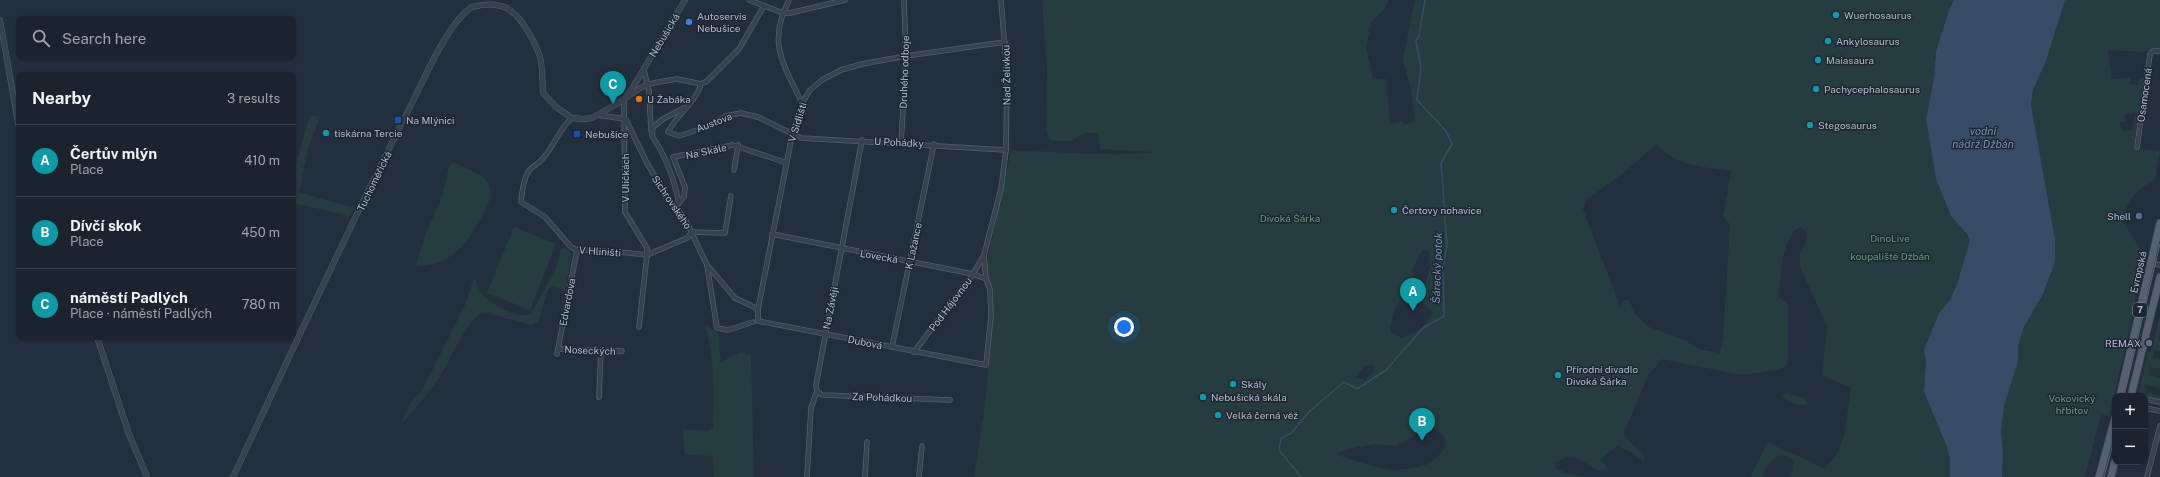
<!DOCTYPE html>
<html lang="en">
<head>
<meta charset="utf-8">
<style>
	:root { --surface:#1b232e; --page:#282f3a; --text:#f1f3f6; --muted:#a0a4aa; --line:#39404a; --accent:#0b8043 }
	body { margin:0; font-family:"Public Sans",sans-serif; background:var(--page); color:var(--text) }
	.controls { position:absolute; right:12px; bottom:12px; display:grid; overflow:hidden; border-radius:8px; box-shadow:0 1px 3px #0004 }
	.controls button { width:36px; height:36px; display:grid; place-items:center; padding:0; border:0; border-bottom:1px solid var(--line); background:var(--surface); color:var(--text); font:20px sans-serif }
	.you { position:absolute; left:1124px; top:327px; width:14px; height:14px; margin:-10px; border:3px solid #fff; border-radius:50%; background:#1a73e8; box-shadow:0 0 0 6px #1a73e833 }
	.badge { display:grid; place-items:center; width:26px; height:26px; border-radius:50%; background:var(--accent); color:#fff; font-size:13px; font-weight:700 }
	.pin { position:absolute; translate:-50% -33px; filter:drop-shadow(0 1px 2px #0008) }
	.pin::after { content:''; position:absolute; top:21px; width:14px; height:12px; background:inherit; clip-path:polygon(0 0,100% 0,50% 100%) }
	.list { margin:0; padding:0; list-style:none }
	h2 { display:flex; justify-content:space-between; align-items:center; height:52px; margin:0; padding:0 16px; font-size:17px }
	h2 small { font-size:13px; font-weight:400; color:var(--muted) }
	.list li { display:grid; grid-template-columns:26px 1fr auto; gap:12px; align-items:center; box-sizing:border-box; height:72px; padding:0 16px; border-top:1px solid var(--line) }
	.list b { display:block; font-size:15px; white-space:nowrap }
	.list p { margin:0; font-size:13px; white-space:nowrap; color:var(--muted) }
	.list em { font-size:13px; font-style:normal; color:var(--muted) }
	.icon { flex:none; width:22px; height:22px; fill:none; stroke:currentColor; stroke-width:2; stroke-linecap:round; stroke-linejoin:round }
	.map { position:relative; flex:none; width:2160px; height:477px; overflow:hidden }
	.search { position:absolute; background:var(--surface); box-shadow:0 1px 3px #0004; left:16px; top:16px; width:280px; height:44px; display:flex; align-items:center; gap:10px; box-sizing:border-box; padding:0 14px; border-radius:8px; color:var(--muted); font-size:15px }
	.panel { position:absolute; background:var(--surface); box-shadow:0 1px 3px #0004; left:16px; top:72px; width:280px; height:268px; border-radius:8px }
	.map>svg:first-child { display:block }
</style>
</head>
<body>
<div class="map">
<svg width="2160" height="477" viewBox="0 0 2160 477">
	<rect width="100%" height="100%" fill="#242f3e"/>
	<g fill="#263c3f" fill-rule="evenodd">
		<path d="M1042 0H1389L1383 11 1372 21 1366 46 1373 79H1386L1390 124 1403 121 1404 125 1415 121 1411 89 1403 60 1415 0H1954L1949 10 1936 51 1934 78 1926 119 1936 179 1951 216 1967 234 1970 240 1957 284 1950 300 1939 313 1924 350 1926 362 1924 392 1947 447 1950 459V477H1789L1793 471 1794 461C1778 447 1768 463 1762 477H1751L1767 442C1786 452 1806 458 1824 469L1836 456 1844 436 1851 388 1822 375 1827 327 1800 266V254L1805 244 1807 233 1801 227 1794 230 1788 242 1783 256 1778 296 1788 305V356L1787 366 1781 369 1742 375 1662 359 1648 376 1624 433 1627 439 1644 455V461L1618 445 1600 460 1606 465V469L1602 471C1583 466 1576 448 1555 463L1556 468 1565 473 1585 477H974L984 412 991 342V292L987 268 988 256 1011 151C1059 150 1106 158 1154 152L1100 149 1098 134C1083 129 1081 138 1069 141 1063 142 1056 140 1050 140L1046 132 1047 71ZM1657 144C1673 166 1706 167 1731 171L1723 217 1730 224 1723 338 1720 353 1698 349 1686 341 1649 327 1635 314 1629 300H1624L1620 306 1583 209 1586 203 1584 202 1626 171ZM1423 249 1429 251 1430 268 1420 299 1433 313 1421 329 1402 338 1390 332 1394 311 1414 275 1411 271ZM1371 364 1375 370 1365 380 1355 378 1364 366ZM1432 427C1455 437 1445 453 1429 463 1421 468 1402 470 1392 470 1387 470 1340 457 1336 454L1344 450 1374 444 1396 446 1415 436 1418 430Z"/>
		<path d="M2065 0H2160V49L2143 52 2108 50 2112 79 2131 77 2130 84 2138 85 2139 78 2143 79 2134 148 2160 151 2155 180C2134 191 2130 197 2122 220L2142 252 2132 320 2109 416 2101 415 2085 477H2002L2003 452 2001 431 2004 406 2018 362V346L2024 327 2043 294 2055 262V239L2031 105 2033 90 2046 61ZM2127 113 2135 114 2132 131 2122 130 2120 122H2125V114Z"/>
		<path d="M310 115 320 117 308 148 299 192 350 207 355 206 348 219 346 215 293 203V175Z"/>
		<path d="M455 163C472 171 495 176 490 199 475 232 457 267 416 266L425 236 442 197 449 167 451 164Z"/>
		<path d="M514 227 556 244 530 310 487 293Z"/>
		<path d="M561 248 567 249 572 255 564 294 561 288 552 286 548 290 538 322 531 325 484 312C470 313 448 365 439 378 428 393 415 411 401 423L409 405 422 390 434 367 465 305 474 278C477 283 479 291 483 295 492 305 519 320 531 314L556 269Z"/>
		<path d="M2160 317V332L2158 340 2160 341V351L2155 350 2153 358 2160 359V369L2151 367 2149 375 2160 378V388L2147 385 2145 393 2160 396V400L2138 394 2148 352H2151Z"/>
		<path d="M705 325 718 333 721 362 741 352 751 355 754 477H714L713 456 685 455 683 429 708 431 713 428C714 395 715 358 705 325Z"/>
		<path d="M1786 393 1805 398 1808 403C1800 409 1789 402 1782 396Z"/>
	</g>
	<path fill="#394c67" d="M1954 0H2065L2046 61 2033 90 2031 105 2055 239V262L2043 294 2024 327 2018 346V362L2004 406 2001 431 2003 452 2002 477H1950V459L1947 447 1924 392 1926 362 1924 350 1939 313 1950 300 1957 284 1970 240 1967 234 1951 216 1936 179 1926 119 1934 78 1936 51 1949 10Z"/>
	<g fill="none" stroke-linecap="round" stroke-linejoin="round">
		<path stroke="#394c67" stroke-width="1.5" d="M1301 477 1279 450 1281 438 1291 433 1310 411 1344 382 1357 389 1386 370 1423 328 1444 316 1443 268 1447 245 1441 163 1452 144 1446 131 1417 100 1421 67 1416 41 1419 36 1425 0"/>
		<defs>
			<g id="minor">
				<path d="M749 0 783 13H790L845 0"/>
				<path d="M789 0C767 43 783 63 802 103"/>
				<path d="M1001 0 1007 75 1006 150 1001 189 984 255 986 279 990 289 991 316 986 365 758 321V309L791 141 802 103 810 90 822 80 841 70 862 64 906 56 1005 42"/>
				<path d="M644 70 649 91 651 130"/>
				<path d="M701 84C696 103 677 114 668 132L679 136 712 125 725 116 741 113 758 117 801 138 1006 150"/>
				<path d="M598 115 625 119"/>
				<path d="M572 118C559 129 555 144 544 157 540 163 532 166 528 172 523 181 522 192 521 202L545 217 571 247 577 250 611 251 647 255 687 238 692 232 725 233 731 196"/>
				<path d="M626 120 647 163 668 199 676 206 686 221 707 265 735 298 758 309"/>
				<path d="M901 144 906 56 904 0"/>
				<path d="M2137 147 2150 54 2153 51H2160"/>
				<path d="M734 170 738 145"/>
				<path d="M679 203C674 179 666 156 652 136L653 127 663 119 684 108"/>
				<path d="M676 206 684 197 685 187 673 157 733 145 787 163"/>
				<path d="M772 234 973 274 986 279"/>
				<path d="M2151 263 2160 265"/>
				<path d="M707 265 717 328 728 330 753 322"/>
				<path d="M639 327 647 255V248L625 212 624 99 642 87 653 83 677 79 701 84 707 81 739 49 764 6"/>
				<path d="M892 347 934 144"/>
				<path d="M558 349 622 351"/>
				<path d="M914 352 973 274 984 255"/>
				<path d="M557 354 577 250"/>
				<path d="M817 391 822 395 950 400"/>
				<path d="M599 397 601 350"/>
				<path d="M2145 399 2160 402"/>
				<path d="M2145 408 2160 411"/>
				<path d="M807 477 811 408 817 391 816 385 862 140"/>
				<path d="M865 477 867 442"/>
				<path d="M919 477 922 446"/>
				<path d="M2147 477 2160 426"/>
			</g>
			<g id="tertiary">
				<path d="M0 20 19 128"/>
				<path d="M97 337 129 434 147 477"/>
				<path d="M233 477C291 354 347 230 409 109 423 82 447 23 472 7 499 0 514 7 527 30 532 38 537 47 540 57 543 68 542 81 543 93L556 107 572 118 583 119 592 118 615 105 624 99 632 89 685 0"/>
			</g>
			<g id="primary">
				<path d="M2120 396 2160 223"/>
				<path d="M2131 396 2160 277"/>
				<path d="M2099 477 2115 418"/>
				<path d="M2111 477 2115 461"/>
			</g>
		</defs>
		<use href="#minor" stroke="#565f6c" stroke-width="5.5"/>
		<use href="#tertiary" stroke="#565f6c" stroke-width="6"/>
		<use href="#primary" stroke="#414a57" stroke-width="8"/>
		<use href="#minor" stroke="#38414e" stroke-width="4"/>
		<use href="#tertiary" stroke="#38414e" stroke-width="5"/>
		<use href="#primary" stroke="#56606e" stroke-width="7"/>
		<g stroke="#5a6575" stroke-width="1">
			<path d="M2124 396 2160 244"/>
			<path d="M2104 477 2115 437"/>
		</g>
	</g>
	<g fill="#0f9aa8" stroke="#1d2633" stroke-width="1.5">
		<circle cx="1836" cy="15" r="4"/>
		<circle cx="1828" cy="41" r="4"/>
		<circle cx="1818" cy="60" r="4"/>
		<circle cx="1816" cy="89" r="4"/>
		<circle cx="1810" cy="125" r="4"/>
		<circle cx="326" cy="133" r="4"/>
		<circle cx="1394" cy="210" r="4"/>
		<circle cx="1558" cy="375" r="4"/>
		<circle cx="1233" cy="384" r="4"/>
		<circle cx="1203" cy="397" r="4"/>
		<circle cx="1218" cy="415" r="4"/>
	</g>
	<circle fill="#3f7fe0" stroke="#1d2633" stroke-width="1.5" cx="689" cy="22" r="4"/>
	<circle fill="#e8710a" stroke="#1d2633" stroke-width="1.5" cx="639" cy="99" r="4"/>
	<g fill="#1a4fb4" stroke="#1d2633" stroke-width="1.5">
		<rect x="394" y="116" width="8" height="8" rx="2"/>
		<rect x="573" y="130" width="8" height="8" rx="2"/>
	</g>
	<g fill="#5c6f8a" stroke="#1d2633" stroke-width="1.5">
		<circle cx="2139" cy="216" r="4"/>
		<circle cx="2149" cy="343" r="4"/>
	</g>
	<g text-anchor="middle" stroke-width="3" stroke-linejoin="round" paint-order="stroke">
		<rect fill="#1d2633" stroke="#878f9c" stroke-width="1" x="2133" y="303" width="14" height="14" rx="3"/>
		<g font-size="9" font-weight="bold" fill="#b4bcc9">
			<text x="2140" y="313">7</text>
		</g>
		<g font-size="10" fill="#b4bcc9" stroke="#1d2633" text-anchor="start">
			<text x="1844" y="19">Wuerhosaurus</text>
			<text x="697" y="20">Autoservis<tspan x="697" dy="12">Nebušice</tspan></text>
			<text x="1836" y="45">Ankylosaurus</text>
			<text x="1826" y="64">Maiasaura</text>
			<text x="1824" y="93">Pachycephalosaurus</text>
			<text x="647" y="103">U Žabáka</text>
			<text x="406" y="124">Na Mlýnici</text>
			<text x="1818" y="129">Stegosaurus</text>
			<text x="334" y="137">tiskárna Tercie</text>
			<text x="585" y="138">Nebušice</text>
			<text x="1402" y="214">Čertovy nohavice</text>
			<text x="2131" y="220" text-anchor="end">Shell</text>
			<text x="2141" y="347" text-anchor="end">REMAX</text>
			<text x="1566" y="373">Přírodní divadlo<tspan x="1566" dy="12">Divoká Šárka</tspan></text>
			<text x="1241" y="388">Skály</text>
			<text x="1211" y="401">Nebušická skála</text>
			<text x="1226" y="419">Velká černá věž</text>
		</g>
		<g font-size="10" fill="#b4bcc9" stroke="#1d2633">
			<text transform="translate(664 35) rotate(-59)" y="4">Nebušická</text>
			<text transform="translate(904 72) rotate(-88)" y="4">Druhého odboje</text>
			<text transform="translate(1006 75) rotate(-91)" y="4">Nad Želivkou</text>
			<text transform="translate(2144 95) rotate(-82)" y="4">Osamocená</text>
			<text transform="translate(714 122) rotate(-21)" y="4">Austova</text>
			<text transform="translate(797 122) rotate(-73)" y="4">V Sídlišti</text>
			<text transform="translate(899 142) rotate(3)" y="4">U Pohádky</text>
			<text transform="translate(706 151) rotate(-12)" y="4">Na Skále</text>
			<text transform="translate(625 178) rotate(-90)" y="4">V Uličkách</text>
			<text transform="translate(374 181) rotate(-64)" y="4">Tuchoměřická</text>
			<text transform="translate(672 202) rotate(56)" y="4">Sichrovského</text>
			<text transform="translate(913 246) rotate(-78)" y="4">K Lažance</text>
			<text transform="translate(600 251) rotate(4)" y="4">V Hliništi</text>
			<text transform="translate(879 256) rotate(10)" y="4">Lovecká</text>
			<text transform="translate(2138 272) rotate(-77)" y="4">Evropská</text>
			<text transform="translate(567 302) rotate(-79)" y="4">Edvardova</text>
			<text transform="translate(950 304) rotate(-53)" y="4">Pod Hájovnou</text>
			<text transform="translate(830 308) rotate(-79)" y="4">Na Závěji</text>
			<text transform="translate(865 342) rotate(11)" y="4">Dubová</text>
			<text transform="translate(590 350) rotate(2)" y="4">Noseckých</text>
			<text transform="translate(882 397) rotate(2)" y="4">Za Pohádkou</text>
		</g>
		<g font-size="10" fill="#6b9a76" stroke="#1d2633">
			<text x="1290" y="222">Divoká Šárka</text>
			<text x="1890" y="242">DinoLive</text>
			<text x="1890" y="260">koupaliště Džbán</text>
			<text x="2072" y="402">Vokovický<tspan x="2072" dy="12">hřbitov</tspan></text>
		</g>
		<g font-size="11" font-style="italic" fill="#7c92b1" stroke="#1d2633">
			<text x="1983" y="135">vodní<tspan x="1983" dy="13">nádrž Džbán</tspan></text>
			<text transform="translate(1437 268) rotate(-88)" y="4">Šárecký potok</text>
		</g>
	</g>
</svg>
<div class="controls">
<button>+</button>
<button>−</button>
</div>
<div class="you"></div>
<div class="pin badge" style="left:1413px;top:311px;background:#0f9aa8">A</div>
<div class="pin badge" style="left:1422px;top:441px;background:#0f9aa8">B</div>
<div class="pin badge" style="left:613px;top:104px;background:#0f9aa8">C</div>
<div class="search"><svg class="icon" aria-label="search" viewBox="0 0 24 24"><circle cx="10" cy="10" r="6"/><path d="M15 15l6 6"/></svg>Search here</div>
<section class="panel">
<h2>Nearby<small>3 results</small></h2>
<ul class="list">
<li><span class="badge" style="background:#0f9aa8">A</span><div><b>Čertův mlýn</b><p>Place</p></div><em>410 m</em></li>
<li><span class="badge" style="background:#0f9aa8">B</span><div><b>Dívčí skok</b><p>Place</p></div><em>450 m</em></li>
<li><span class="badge" style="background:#0f9aa8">C</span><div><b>náměstí Padlých</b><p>Place · náměstí Padlých</p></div><em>780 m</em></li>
</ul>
</section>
</div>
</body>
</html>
